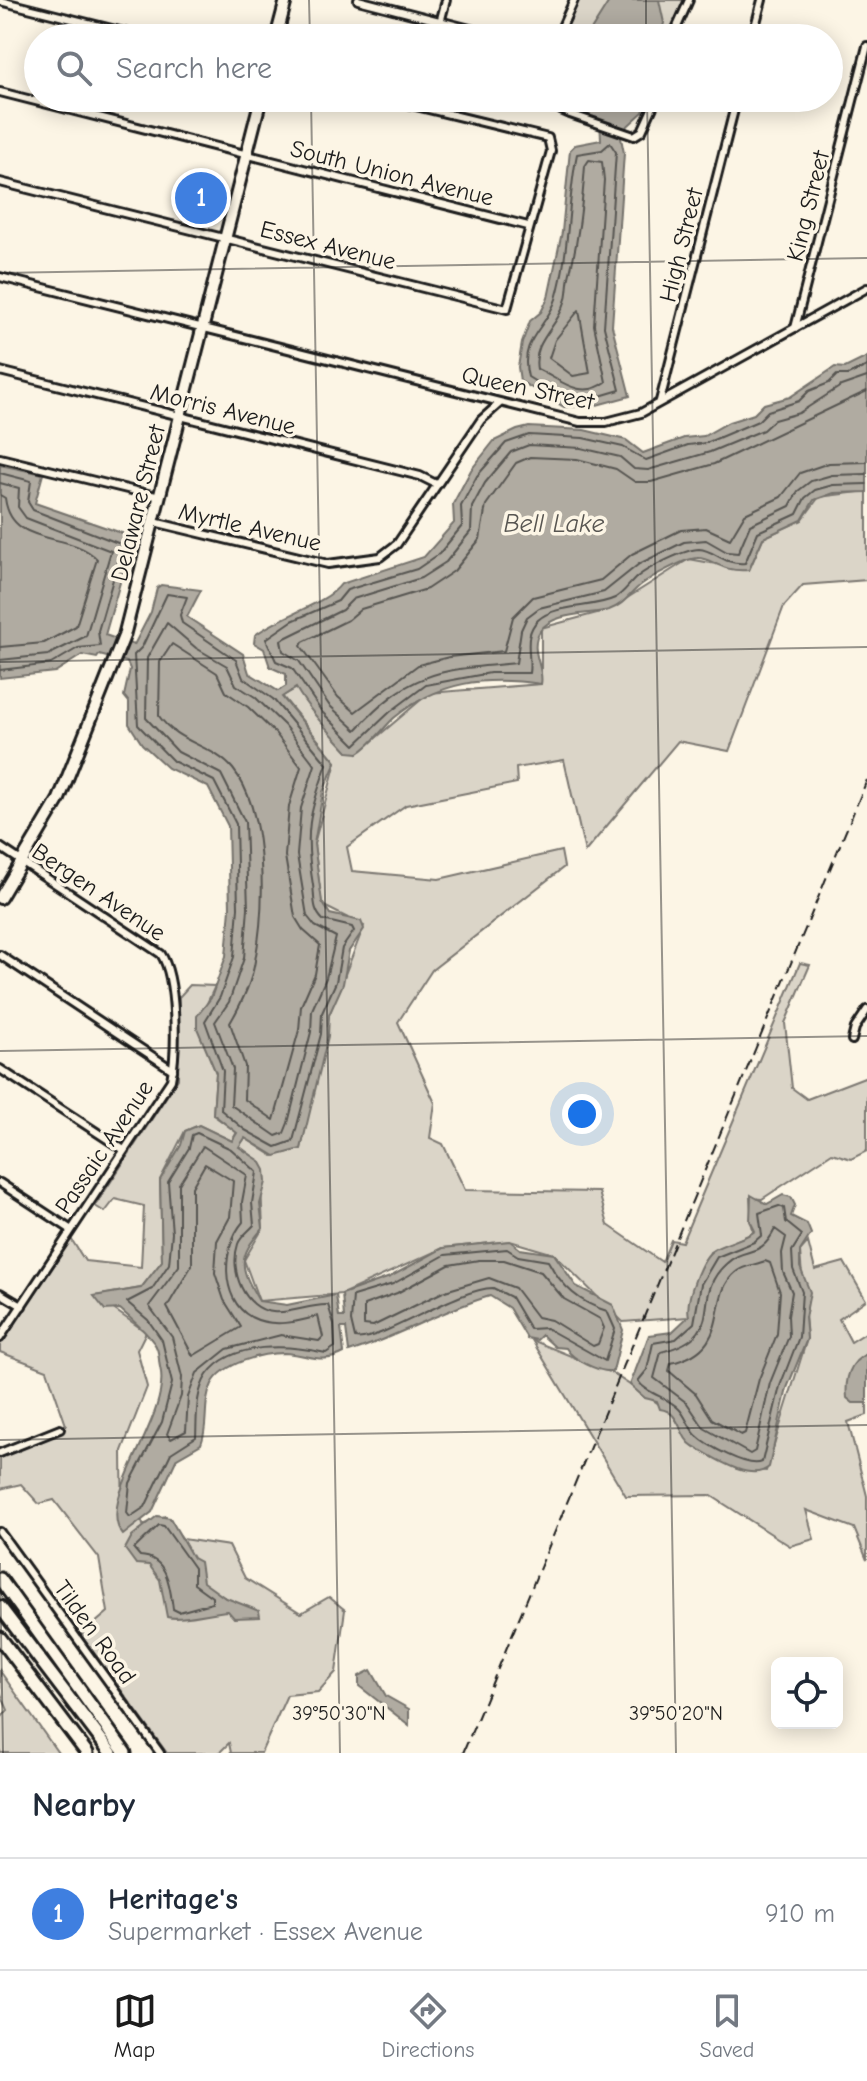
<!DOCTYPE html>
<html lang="en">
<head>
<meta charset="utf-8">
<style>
	:root { --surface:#fff; --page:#f6f6f7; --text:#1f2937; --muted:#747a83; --line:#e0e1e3; --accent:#1c1c1c }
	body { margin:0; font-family:"Comic Neue",sans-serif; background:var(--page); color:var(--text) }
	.controls { position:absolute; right:24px; bottom:24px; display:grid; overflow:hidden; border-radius:12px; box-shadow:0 4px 20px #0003 }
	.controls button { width:72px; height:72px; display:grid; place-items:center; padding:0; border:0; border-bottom:2px solid var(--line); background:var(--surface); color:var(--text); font:40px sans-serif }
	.you { position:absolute; left:582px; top:1114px; width:28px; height:28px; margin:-20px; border:6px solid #fff; border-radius:50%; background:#1a73e8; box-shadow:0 0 0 12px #1a73e833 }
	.badge { display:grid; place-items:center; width:52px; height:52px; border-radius:50%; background:var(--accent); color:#fff; font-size:26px; font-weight:700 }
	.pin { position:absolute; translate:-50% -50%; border:4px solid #fff; box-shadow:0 2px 8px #0006 }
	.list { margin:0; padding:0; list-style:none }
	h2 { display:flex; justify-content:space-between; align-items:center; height:104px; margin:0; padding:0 32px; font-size:34px }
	h2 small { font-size:26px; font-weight:400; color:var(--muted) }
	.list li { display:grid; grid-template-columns:52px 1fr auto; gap:24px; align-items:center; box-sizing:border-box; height:112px; padding:0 32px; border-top:2px solid var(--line) }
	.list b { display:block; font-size:30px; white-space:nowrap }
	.list p { margin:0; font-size:26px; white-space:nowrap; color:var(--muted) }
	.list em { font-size:26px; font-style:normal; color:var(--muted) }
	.icon { flex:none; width:44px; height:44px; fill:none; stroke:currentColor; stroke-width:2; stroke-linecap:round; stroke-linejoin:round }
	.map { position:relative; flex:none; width:867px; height:1753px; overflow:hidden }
	.search { position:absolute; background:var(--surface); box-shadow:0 4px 20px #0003; left:24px; right:24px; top:24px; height:88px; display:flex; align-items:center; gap:20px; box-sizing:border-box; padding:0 28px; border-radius:44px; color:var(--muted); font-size:30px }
	.sheet { height:216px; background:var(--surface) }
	nav { display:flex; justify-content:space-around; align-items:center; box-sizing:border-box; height:112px; border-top:2px solid var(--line); background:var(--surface); font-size:22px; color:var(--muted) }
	nav a { display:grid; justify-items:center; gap:4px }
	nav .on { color:var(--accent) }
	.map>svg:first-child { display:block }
</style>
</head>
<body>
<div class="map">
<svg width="867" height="1753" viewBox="0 0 867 1753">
	<rect width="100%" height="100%" fill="#fcf5e5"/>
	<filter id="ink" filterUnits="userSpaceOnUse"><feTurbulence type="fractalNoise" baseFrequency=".0125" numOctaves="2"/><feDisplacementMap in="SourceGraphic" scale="16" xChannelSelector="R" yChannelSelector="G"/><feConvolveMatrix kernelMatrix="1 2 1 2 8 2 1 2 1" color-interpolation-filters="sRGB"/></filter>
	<g filter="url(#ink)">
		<g fill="#dbd5c8" stroke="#7c7872" stroke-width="2">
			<path d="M574 0H689L672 38H557Z"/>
			<path d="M867 491V580L803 585 784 606 729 751 678 741 585 852 564 760 516 768 517 783 406 805 347 847 352 871 439 879 561 851 564 867 432 970 398 1022 435 1103 430 1138 443 1144 465 1190 599 1192 608 1225 662 1262 671 1240 682 1242 800 963 810 965 785 1023 792 1088 807 1099 867 1076V1151L851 1159 832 1153 762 1199 750 1198 753 1233 710 1252 688 1317 623 1322 554 1254 510 1241 443 1248 342 1294 259 1301 244 1260 263 1228 260 1162 239 1146 245 1138 273 1156 301 1149 329 1015 364 926 322 905 314 844 336 762 282 696 297 688 358 753 429 693 541 684V628L608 610 689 559 749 570 763 538 802 520 819 497Z"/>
			<path d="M190 985 215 986 197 1025 216 1073 213 1115 237 1132 232 1141 199 1125 185 1131 160 1180 162 1261 141 1288 95 1296 146 1332 137 1350 147 1387 122 1451 123 1533 140 1515 143 1525 165 1516 183 1539 229 1546 245 1578 301 1613 329 1597 345 1610 336 1672 318 1692 287 1695 261 1753H231L229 1743 219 1753H167L81 1635 108 1612 99 1558 54 1500 39 1504 21 1484 0 1489V1456L58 1434 66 1425 47 1370 0 1352V1341L70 1237 85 1261 141 1267 144 1206 115 1199 105 1212 95 1206 178 1079 179 997Z"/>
			<path d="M808 1242 815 1270 844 1262 866 1300 839 1319 851 1342 867 1332V1415L848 1422 867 1496V1560L854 1528 806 1510 814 1539 790 1546 710 1495 626 1496 532 1340 610 1372 671 1412 692 1445 737 1469 766 1471 807 1339 800 1251Z"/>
			<path d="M0 1671 58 1753H0V1719L8 1710 0 1692Z"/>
		</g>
		<g fill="#b0aba1" stroke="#75726c" stroke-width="2">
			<path d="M610 0H659L664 23 660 38H586Z"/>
			<path d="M581 98H648L643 112 620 133 624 153 612 326 630 396 593 406 564 407 520 381 518 367 522 343 530 321 541 312 548 298 562 232 570 150 575 145 601 140 600 119 588 115Z"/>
			<path d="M867 357V492L834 493 814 500 802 520 763 538 749 570C720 573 712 557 697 558 686 558 651 577 642 584 630 593 624 605 609 610 589 615 552 612 540 631 528 650 545 668 541 684 484 676 439 681 394 718 382 729 372 745 358 753L348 752C329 731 310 712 296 688L282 697 336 762 323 792 314 844 322 902 330 914 361 921 364 929 349 951 343 984 329 1015 328 1036 301 1149 275 1156 245 1138 239 1147 260 1161 265 1170 266 1182 260 1204 263 1228C237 1258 239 1266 259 1301L287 1305 336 1295 339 1317H344L342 1294 390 1277 443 1248 510 1241 520 1249 554 1254 576 1286 613 1305 623 1330 613 1371C599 1373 572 1359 566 1348L555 1347 542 1335 537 1340 527 1338 509 1308 490 1296C442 1310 397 1337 349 1352L346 1328H341L344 1353C322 1365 307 1354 284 1353 262 1353 223 1363 212 1384 202 1404 209 1425 201 1444L177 1458 152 1512 123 1535C93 1501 173 1417 160 1367 158 1359 160 1350 154 1343 144 1329 133 1321 120 1309L105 1310 94 1296 141 1288 162 1261 160 1180 181 1145 185 1131 199 1125 232 1141 237 1133 213 1114 216 1073 197 1028V1016L211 998 226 956 230 908 228 826 208 787 168 768 142 744 129 724V702L124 696 130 669 127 662 99 655 97 658 82 655 55 672 0 678V465L43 474 35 503 133 537 105 635 134 645 151 612 157 588 161 585 201 590 187 617 243 654 249 673 278 691 286 686V674L270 667 264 649 254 643 255 635C279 616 327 604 341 584L424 557 454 523 453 504 471 470 494 441 517 430 529 427 584 430 626 440 643 453 684 438 704 436 729 422 754 414 764 404 790 397 835 367 845 368Z"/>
			<path d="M751 1195 767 1204 783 1195 791 1197 795 1205 791 1216 807 1224 811 1234 800 1251V1267L810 1292 805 1318 807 1339 787 1388 769 1467C750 1484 710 1455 693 1446 678 1437 682 1412 660 1409L657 1401 645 1398 630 1385 649 1335 672 1332 689 1316C685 1301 701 1256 715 1249 727 1242 745 1239 755 1231L750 1221Z"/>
			<path d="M867 1354V1403H853L847 1398C845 1380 849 1361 867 1354Z"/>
			<path d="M157 1516 170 1518 193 1558 200 1562 203 1582 224 1597 259 1611 260 1617 234 1618 228 1611C211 1612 180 1621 167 1617L160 1580 149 1565 136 1564 125 1549 132 1536Z"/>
			<path d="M371 1670 386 1696 409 1709V1725L359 1686V1676Z"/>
		</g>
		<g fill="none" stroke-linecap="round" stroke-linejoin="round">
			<g stroke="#575551" stroke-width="2">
				<path d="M610 143 616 152 604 327 620 390 593 398 564 399 528 377C518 339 547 328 556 299 570 252 567 202 577 154L602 150Z"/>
				<path d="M589 160 602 162 604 180 594 325 606 382C581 401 559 379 537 369 532 341 558 327 565 302 568 294 567 285 569 277 579 237 582 206 585 166Z"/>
				<path d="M579 310 590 373 573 376 549 358 555 340Z"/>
				<path d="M867 366 848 375H837L829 383 809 391 799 401 768 411 758 421 706 443 688 445 646 460 623 447 583 438 529 435 506 443 477 476 461 506 462 526 439 554 417 569 347 590 338 601 292 621 266 639 276 661 292 668 322 712 355 745 390 712 426 685 490 673H529C532 655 522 636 538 620 557 603 592 609 615 598 624 593 629 584 637 577 648 568 685 549 699 549 715 550 723 565 745 563L758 532 797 514 805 498 815 490 833 485 867 484"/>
				<path d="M867 377 841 386 799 413 774 420 763 430 710 452 648 470 634 469 620 457 581 448 529 445 511 452 485 483 472 507 471 531 446 562 421 578 353 599 342 610 281 640 283 651 299 661 329 705 356 730C411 670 440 670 516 663L521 630 527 617 539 608 604 592 639 564 684 542 706 540 727 552 738 553 750 525 790 506 798 491 811 481 832 475 867 474"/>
				<path d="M867 391 714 464 651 482H635L616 469 577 459 530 457 516 463 486 505 480 539 454 571 427 589 361 609 348 620 303 642 301 646 338 697 355 712 418 665 449 657 504 651 513 617 533 597 601 580 632 554 681 530 706 528 730 539 745 514 781 497 800 473 829 463 867 462"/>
				<path d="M0 473 31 481 28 502 33 510 123 545 98 631 100 646 78 648 51 664 0 670"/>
				<path d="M0 483 19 488 18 507 26 518 111 551 86 636 48 655 0 660"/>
				<path d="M0 495 5 498C11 549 70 530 97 559L76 626 44 643 0 647"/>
				<path d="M167 594 187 597 180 615 182 623 236 660 243 678 273 699 327 764C309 813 304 832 313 885 315 899 312 909 323 920L352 927 354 931 342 948 336 982 322 1013 321 1034 293 1141 276 1147 245 1130 221 1110 223 1071 205 1021 220 997 234 957 238 908 236 824 214 781 173 761 138 725 134 655 142 647Z"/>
				<path d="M167 623 196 648 227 666 236 685 255 697 284 725 315 765 301 808 297 855 307 916 315 926 336 937 326 978 312 1010 311 1032 288 1123 284 1133 276 1136 231 1105 233 1069 215 1022 229 1002 244 958 248 908 245 822 221 774 178 752 146 718 147 658Z"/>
				<path d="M172 644 217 673 226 692 248 707 276 734 301 767 289 806 285 856 295 917 303 930 320 945 315 974 301 1006 299 1030 274 1120 244 1099 245 1066 230 1023C240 1006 252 981 255 961 265 909 268 812 233 769 213 745 177 743 159 716L160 662Z"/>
				<path d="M197 1133 231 1149 257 1172 252 1203 254 1225C249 1231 241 1236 238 1244 229 1271 244 1309 273 1312 293 1314 309 1304 328 1305L334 1324 335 1347 326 1353C290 1345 232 1340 207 1375 195 1393 197 1417 196 1437L171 1453 145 1507 130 1517 127 1513 130 1483 162 1422 172 1383 162 1340 148 1320 127 1302 152 1289 169 1264 172 1233 168 1182 189 1148 192 1135Z"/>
				<path d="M203 1146 247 1175 242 1202 243 1222C222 1246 219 1299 251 1317 272 1328 298 1322 318 1316L323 1337 319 1341 281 1335 227 1349 197 1373 188 1397 186 1431 171 1439 167 1434 181 1396 182 1377 172 1337 149 1306 179 1266V1184Z"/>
				<path d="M205 1164 233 1181 230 1217 217 1241 215 1273 224 1300 241 1327 193 1356 167 1307 192 1265V1187Z"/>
				<path d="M779 1206 784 1208 786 1222 802 1235 792 1251 793 1269 802 1292 799 1337 780 1386 762 1462C749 1469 706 1445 696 1435 688 1427 686 1415 678 1408 667 1397 647 1394 638 1381L647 1370 653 1343 676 1339 694 1323 701 1284 717 1257 754 1242 762 1235 759 1213Z"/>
				<path d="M775 1229 786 1237 782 1253 783 1272 792 1292 788 1316 789 1336 770 1383 755 1451 750 1454 704 1428 687 1403 654 1378 661 1352C731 1334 688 1298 726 1264 746 1245 760 1260 775 1229Z"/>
				<path d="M507 1249 518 1256 548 1261C562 1287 580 1303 607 1311L615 1329 605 1361 546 1328 530 1329 511 1297 493 1288C457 1288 378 1344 355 1338L351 1321 353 1296 393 1284 445 1255Z"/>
				<path d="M479 1260H504L541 1272 564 1299 600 1319 604 1328 598 1344 593 1346 551 1320 537 1317 515 1288 489 1278 445 1291 373 1326 364 1325V1305L397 1293 449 1265Z"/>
				<path d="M765 1261 770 1263 780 1292 777 1334 759 1379 745 1433 741 1435 712 1419 696 1394 669 1371 671 1363C735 1349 705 1297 736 1272 744 1265 756 1265 765 1261Z"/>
				<path d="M159 1525 164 1526 194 1568V1584L212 1597V1603L179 1612 173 1609C170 1587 168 1557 140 1556L134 1549Z"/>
			</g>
			<defs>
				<g id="street">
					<path d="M358 0 505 38"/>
					<path d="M0 1 148 38"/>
					<path d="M436 38 446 0"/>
					<path d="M557 38 574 0"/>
					<path d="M672 38 689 0"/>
					<path d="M752 38 762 0"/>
					<path d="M0 92 528 226"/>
					<path d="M553 98 561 110 570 114 634 136 642 131 657 98"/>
					<path d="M0 182 507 309 551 151 548 138 383 98"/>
					<path d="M0 277 580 422H606L641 413 867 288"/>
					<path d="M795 328 867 46"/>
					<path d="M0 371 420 476 436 484"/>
					<path d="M660 401 737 98"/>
					<path d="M0 458 160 497"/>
					<path d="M154 522 328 564 380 557 397 544 481 420 500 403"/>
					<path d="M0 847 161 954C177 978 177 1051 171 1080L0 1338"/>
					<path d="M0 955 173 1070"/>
					<path d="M852 1040 855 1028 867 1010"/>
					<path d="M0 1069 124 1150"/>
					<path d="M0 1183 70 1229"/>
					<path d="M0 1293 22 1306"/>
					<path d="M0 1453 60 1429"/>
					<path d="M0 1532 160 1753"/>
				</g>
				<g id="primary">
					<path d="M276 38 286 0"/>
					<path d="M0 898 59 799 124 636 261 98"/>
				</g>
				<g id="highway">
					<path d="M0 1579 125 1753"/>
					<path d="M0 1607 111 1753"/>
					<path d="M0 1638 87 1753"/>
				</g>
			</defs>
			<use href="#street" stroke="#1c1c1c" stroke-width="12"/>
			<use href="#primary" stroke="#1c1c1c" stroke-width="16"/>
			<use href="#highway" stroke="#1c1c1c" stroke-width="17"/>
			<use href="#street" stroke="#fcf5e5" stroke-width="6"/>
			<use href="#primary" stroke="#fcf5e5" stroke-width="10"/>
			<use href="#highway" stroke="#fcf5e5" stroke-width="11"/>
			<path stroke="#1c1c1c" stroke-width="2" stroke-dasharray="12 6" stroke-linecap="butt" d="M463 1753 867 780"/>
		</g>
	</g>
	<path fill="none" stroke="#1c1c1c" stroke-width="2" stroke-opacity="0.45" d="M309 0 310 38M646 0V38M311 98 340 1753M647 98 676 1753M0 273 867 258M0 662 867 647M0 1051 867 1036M0 1440 867 1425M0 1563 3 1753"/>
	<g text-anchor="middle" stroke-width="7" stroke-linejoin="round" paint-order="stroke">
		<g font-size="24" fill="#1c1c1c" stroke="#fcf5e5">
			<text transform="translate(392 173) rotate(14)" y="8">South Union Avenue</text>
			<text transform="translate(808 206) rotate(-76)" y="8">King Street</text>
			<text transform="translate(328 245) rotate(14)" y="8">Essex Avenue</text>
			<text transform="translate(681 245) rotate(-76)" y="8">High Street</text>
			<text transform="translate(528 388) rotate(12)" y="8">Queen Street</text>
			<text transform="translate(223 409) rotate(14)" y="8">Morris Avenue</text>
			<text transform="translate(138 503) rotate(-76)" y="8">Delaware Street</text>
			<text transform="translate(250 527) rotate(13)" y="8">Myrtle Avenue</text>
			<text transform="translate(99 892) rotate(34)" y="8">Bergen Avenue</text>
			<text transform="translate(104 1147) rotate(-56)" y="8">Passaic Avenue</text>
			<text transform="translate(95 1632) rotate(54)" y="8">Tilden Road</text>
		</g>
		<g font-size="26" font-style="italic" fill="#575551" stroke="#fcf5e5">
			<text x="554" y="532">Bell Lake</text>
		</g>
	</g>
	<g font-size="20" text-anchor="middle" fill="#1c1c1c" stroke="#fcf5e5" stroke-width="7" stroke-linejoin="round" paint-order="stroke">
		<text x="339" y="1720">39°50'30"N</text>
		<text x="676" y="1720">39°50'20"N</text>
	</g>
</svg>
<div class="controls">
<button><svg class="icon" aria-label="locate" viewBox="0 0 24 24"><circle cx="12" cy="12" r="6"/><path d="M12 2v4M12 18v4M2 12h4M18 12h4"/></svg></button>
</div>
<div class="you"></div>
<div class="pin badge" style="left:201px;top:198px;background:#3f7fe0">1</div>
<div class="search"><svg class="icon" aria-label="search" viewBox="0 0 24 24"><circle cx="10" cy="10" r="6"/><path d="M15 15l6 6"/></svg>Search here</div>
</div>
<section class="sheet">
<h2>Nearby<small></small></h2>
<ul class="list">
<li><span class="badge" style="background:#3f7fe0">1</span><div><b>Heritage's</b><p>Supermarket · Essex Avenue</p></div><em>910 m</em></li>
</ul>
</section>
<nav>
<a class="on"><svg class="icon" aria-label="map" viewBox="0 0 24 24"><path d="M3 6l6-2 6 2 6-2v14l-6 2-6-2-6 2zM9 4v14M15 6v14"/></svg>Map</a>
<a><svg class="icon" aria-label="directions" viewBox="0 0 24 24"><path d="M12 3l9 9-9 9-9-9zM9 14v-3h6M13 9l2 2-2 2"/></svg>Directions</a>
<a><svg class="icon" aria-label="saved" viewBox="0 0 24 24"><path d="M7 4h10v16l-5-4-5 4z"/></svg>Saved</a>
</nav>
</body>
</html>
